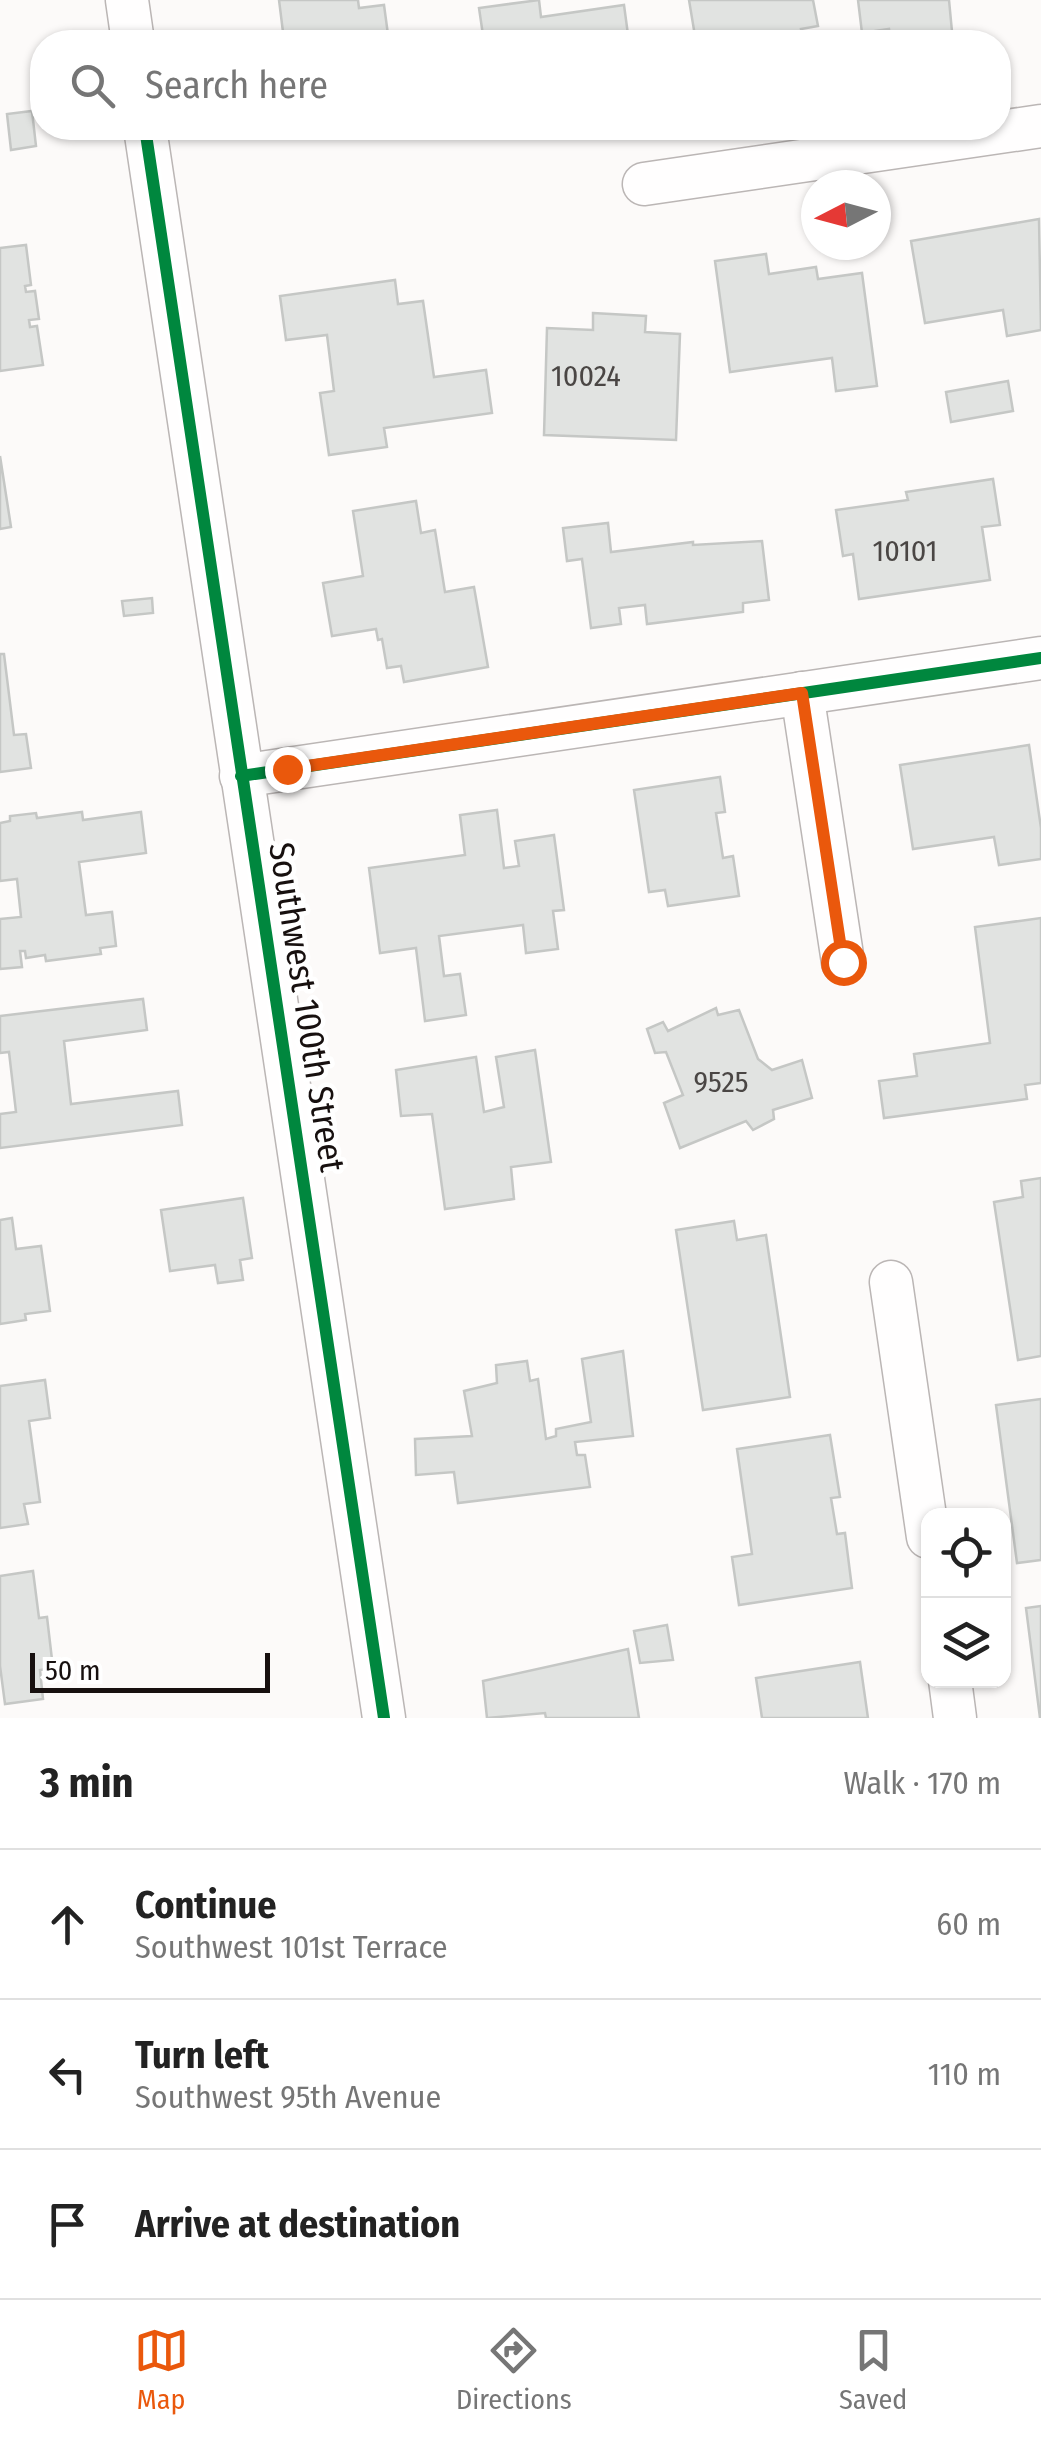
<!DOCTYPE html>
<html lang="en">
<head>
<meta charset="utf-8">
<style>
	:root { --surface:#fff; --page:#f2f2f2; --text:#222; --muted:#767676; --line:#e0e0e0; --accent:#ea580c }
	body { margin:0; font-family:"Fira Sans Condensed",sans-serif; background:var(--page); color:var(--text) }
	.controls { position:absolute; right:30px; bottom:30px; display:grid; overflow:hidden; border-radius:20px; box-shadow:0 2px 8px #0004 }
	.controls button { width:90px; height:90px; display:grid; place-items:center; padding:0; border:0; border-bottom:2px solid var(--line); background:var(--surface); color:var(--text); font:50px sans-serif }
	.compass { position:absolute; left:801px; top:170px; width:90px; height:90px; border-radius:50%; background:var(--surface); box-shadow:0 2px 8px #0004; rotate:264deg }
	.scale { position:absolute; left:30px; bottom:25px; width:240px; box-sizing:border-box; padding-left:10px; border:5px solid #17100f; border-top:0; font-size:28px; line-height:35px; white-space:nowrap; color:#17100f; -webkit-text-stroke:8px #fff; paint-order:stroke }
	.stop { position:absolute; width:30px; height:30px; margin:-22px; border:8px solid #ea580c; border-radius:50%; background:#fff }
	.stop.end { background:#ea580c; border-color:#fff; box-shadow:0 2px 10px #0008 }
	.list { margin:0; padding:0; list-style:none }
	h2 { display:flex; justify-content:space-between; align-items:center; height:130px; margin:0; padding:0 40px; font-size:42px }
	h2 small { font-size:32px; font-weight:400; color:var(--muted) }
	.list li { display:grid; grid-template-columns:65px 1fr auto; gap:30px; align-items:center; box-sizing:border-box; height:150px; padding:0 40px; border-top:2px solid var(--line) }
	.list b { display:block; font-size:38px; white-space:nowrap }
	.list p { margin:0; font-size:32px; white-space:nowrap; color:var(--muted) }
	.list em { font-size:32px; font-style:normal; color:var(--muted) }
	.icon { flex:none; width:55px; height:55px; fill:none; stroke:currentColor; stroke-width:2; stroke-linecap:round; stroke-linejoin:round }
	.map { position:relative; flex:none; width:1041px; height:1718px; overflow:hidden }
	.search { position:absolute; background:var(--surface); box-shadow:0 2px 8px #0004; left:30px; right:30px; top:30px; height:110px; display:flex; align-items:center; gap:25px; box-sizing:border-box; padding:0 35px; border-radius:40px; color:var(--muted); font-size:38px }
	.sheet { height:580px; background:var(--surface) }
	nav { display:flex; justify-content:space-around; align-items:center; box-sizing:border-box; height:140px; border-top:2px solid var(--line); background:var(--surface); font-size:28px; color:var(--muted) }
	nav a { display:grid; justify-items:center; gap:5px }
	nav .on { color:var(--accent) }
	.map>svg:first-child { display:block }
</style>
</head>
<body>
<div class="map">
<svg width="1041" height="1718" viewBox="0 0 1041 1718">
	<rect width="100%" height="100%" fill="#fcfaf9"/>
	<g fill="#e1e3e1" stroke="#c5c7c5" stroke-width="2.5">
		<path d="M279 0H358L359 8 384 5 389 42H264L284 40Z"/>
		<path d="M539 0 541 17 624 5 629 42H484L479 8Z"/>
		<path d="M689 0H813L818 26 801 29 804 42H696Z"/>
		<path d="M858 0H949L953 42H891L889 29 862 33Z"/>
		<path d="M32 111 36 146 11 150 7 114Z"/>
		<path d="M1039 219 1041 330 1007 336 1003 310 925 323 911 241Z"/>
		<path d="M26 245 31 285 25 286 26 292 35 291 39 319 29 320 30 327 37 326 43 365 0 371V248Z"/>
		<path d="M766 254 769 274 816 267 818 279 862 273 877 386 836 391 832 358 730 372 715 261Z"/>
		<path d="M395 280 398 304 423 301 434 377 486 370 492 413 384 428 387 447 329 455 320 393 334 391 327 335 286 340 280 296Z"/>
		<path d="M593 313 646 316 645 332 680 334 676 440 544 435 547 328 593 330Z"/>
		<path d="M1008 381 1013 411 951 422 946 392Z"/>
		<path d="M0 456 11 527 0 529Z"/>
		<path d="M993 479 1000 525 982 527 990 580 859 599 853 554 843 556 836 510 908 500 906 492Z"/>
		<path d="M416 501 421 533 435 530 445 592 474 587 488 667 404 682 401 666 387 668 382 639 378 640 376 629 332 636 323 583 363 576 353 511Z"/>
		<path d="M608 523 611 552 693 542V545L762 541 769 600 743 603V612L647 624 645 605 619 608 621 624 591 628 582 559 567 561 563 528Z"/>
		<path d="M152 598 153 613 124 616 122 601Z"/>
		<path d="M0 654H4L14 735 26 734 31 768 0 772Z"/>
		<path d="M1029 745 1041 828V859L999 865 994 837 913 849 900 765Z"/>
		<path d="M720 777 725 812 716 813 723 858 733 856 739 896 668 906 665 890 649 892 634 790Z"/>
		<path d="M497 810 504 868 519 866 515 841 554 835 564 910 553 911 558 949 526 953 523 925 439 936 444 976 460 974 466 1015 425 1021 416 948 380 953 369 868 465 855 460 815Z"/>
		<path d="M82 812 83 820 141 812 146 853 79 862 86 915 112 912 116 946 100 948 101 954 46 961 45 955 26 958 25 951H20L22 967 0 969V919L21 917 17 879 0 881V823L10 821V816L36 813 37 818Z"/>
		<path d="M1041 918V1083L1025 1085 1027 1099 884 1118 879 1081 917 1076 914 1054 990 1043 975 927Z"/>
		<path d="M143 999 147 1030 64 1041 71 1104 178 1091 182 1125 0 1148V1114L16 1112 9 1052 0 1053V1016Z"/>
		<path d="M716 1008 718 1015 739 1010 758 1059 772 1070 802 1060 812 1098 773 1110 774 1119 753 1130 746 1121 680 1148 664 1103 683 1095 666 1052 655 1053 647 1029 663 1022 668 1031Z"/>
		<path d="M535 1050 551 1162 511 1167 514 1199 445 1209 432 1114 401 1116 396 1070 476 1057 484 1112 504 1107 496 1057Z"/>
		<path d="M1041 1178V1356L1018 1360 994 1202 1023 1197 1021 1181Z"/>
		<path d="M243 1198 252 1258 240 1260 243 1280 218 1283 215 1265 170 1271 161 1210Z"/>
		<path d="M12 1218 16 1249 41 1246 50 1311 25 1314 26 1320 0 1324V1220Z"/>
		<path d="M734 1221 737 1240 766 1235 790 1397 703 1410 676 1230Z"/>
		<path d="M623 1351 633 1436 575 1442 577 1455H585L590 1487 458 1503 454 1472 416 1475 415 1439 472 1436 464 1391 497 1383 496 1365 527 1361 530 1381 538 1379 546 1439 556 1436V1429L591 1422 582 1359Z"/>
		<path d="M45 1380 50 1418 29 1421 40 1502 24 1504 28 1524 0 1528V1386Z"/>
		<path d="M1041 1399V1560L1017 1563 996 1405Z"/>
		<path d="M830 1435 840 1497 831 1498 837 1534 845 1533 852 1588 739 1605 732 1557 752 1554 737 1449Z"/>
		<path d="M33 1571 39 1618 47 1617 53 1668 40 1670 43 1699 5 1704 0 1666V1576Z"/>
		<path d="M1041 1606V1718H1040L1026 1608Z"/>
		<path d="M667 1625 673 1660 640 1663 634 1631Z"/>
		<path d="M628 1649 639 1718H546L545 1713 487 1718 483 1681Z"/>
		<path d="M860 1662 868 1718H762L756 1678Z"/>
	</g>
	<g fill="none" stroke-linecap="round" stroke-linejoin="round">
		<defs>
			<g id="minor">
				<path d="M127 0 133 42"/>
				<path d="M145 128 384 1718"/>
				<path d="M644 184 1041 126"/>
				<path d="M802 693 843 962"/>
				<path d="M241 776 1041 658"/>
				<path d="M891 1282 928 1537"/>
				<path d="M950 1680 955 1718"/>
			</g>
		</defs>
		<use href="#minor" stroke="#bbb6b5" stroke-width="45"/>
		<use href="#minor" stroke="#fffefe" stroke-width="42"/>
		<defs>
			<g id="cycleway">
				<path d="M145 128 384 1718"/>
				<path d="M241 776 1041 658"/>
			</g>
		</defs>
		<use href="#cycleway" stroke="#fff" stroke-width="19"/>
		<use href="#cycleway" stroke="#00873e" stroke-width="12"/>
	</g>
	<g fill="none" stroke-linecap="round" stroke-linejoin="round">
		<path stroke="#ea580c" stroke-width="12" d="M287 769 802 693 843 962"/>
	</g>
	<g text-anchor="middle" stroke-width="9" stroke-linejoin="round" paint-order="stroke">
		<g font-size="30" fill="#4a4644">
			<text x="586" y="386">10024</text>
			<text x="905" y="561">10101</text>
			<text x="721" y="1092">9525</text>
		</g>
		<g font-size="35" fill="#17100f" stroke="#fff">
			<text transform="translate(307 1007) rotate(81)" y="12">Southwest 100th Street</text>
		</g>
	</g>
</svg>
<div class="controls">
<button><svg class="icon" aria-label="locate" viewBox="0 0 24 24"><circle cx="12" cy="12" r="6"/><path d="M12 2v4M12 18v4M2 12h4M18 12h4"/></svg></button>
<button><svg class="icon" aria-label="layers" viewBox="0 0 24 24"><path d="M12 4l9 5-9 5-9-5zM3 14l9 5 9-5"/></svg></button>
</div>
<svg class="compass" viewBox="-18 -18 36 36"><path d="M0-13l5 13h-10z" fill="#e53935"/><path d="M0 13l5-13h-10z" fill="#767676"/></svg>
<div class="scale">50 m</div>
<div class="stop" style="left:843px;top:962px"></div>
<div class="stop end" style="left:287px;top:769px"></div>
<div class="search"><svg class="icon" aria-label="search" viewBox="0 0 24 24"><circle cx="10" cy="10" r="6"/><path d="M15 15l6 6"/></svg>Search here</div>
</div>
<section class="sheet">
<h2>3 min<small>Walk · 170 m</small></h2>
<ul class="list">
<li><svg class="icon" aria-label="ahead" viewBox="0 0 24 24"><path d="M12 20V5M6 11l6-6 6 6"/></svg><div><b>Continue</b><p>Southwest 101st Terrace</p></div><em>60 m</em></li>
<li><svg class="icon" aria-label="left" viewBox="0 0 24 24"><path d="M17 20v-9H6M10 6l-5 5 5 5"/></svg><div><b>Turn left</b><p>Southwest 95th Avenue</p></div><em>110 m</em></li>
<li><svg class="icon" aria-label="arrive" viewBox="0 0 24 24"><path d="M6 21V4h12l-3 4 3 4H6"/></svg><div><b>Arrive at destination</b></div></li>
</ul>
</section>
<nav>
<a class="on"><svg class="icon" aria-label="map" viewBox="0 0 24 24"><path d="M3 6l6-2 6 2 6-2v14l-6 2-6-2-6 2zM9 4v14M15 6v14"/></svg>Map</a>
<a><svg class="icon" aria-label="directions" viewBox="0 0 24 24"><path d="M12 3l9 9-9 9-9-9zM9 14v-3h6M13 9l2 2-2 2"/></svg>Directions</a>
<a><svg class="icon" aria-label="saved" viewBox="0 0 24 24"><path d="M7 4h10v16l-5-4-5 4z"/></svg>Saved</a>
</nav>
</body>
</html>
